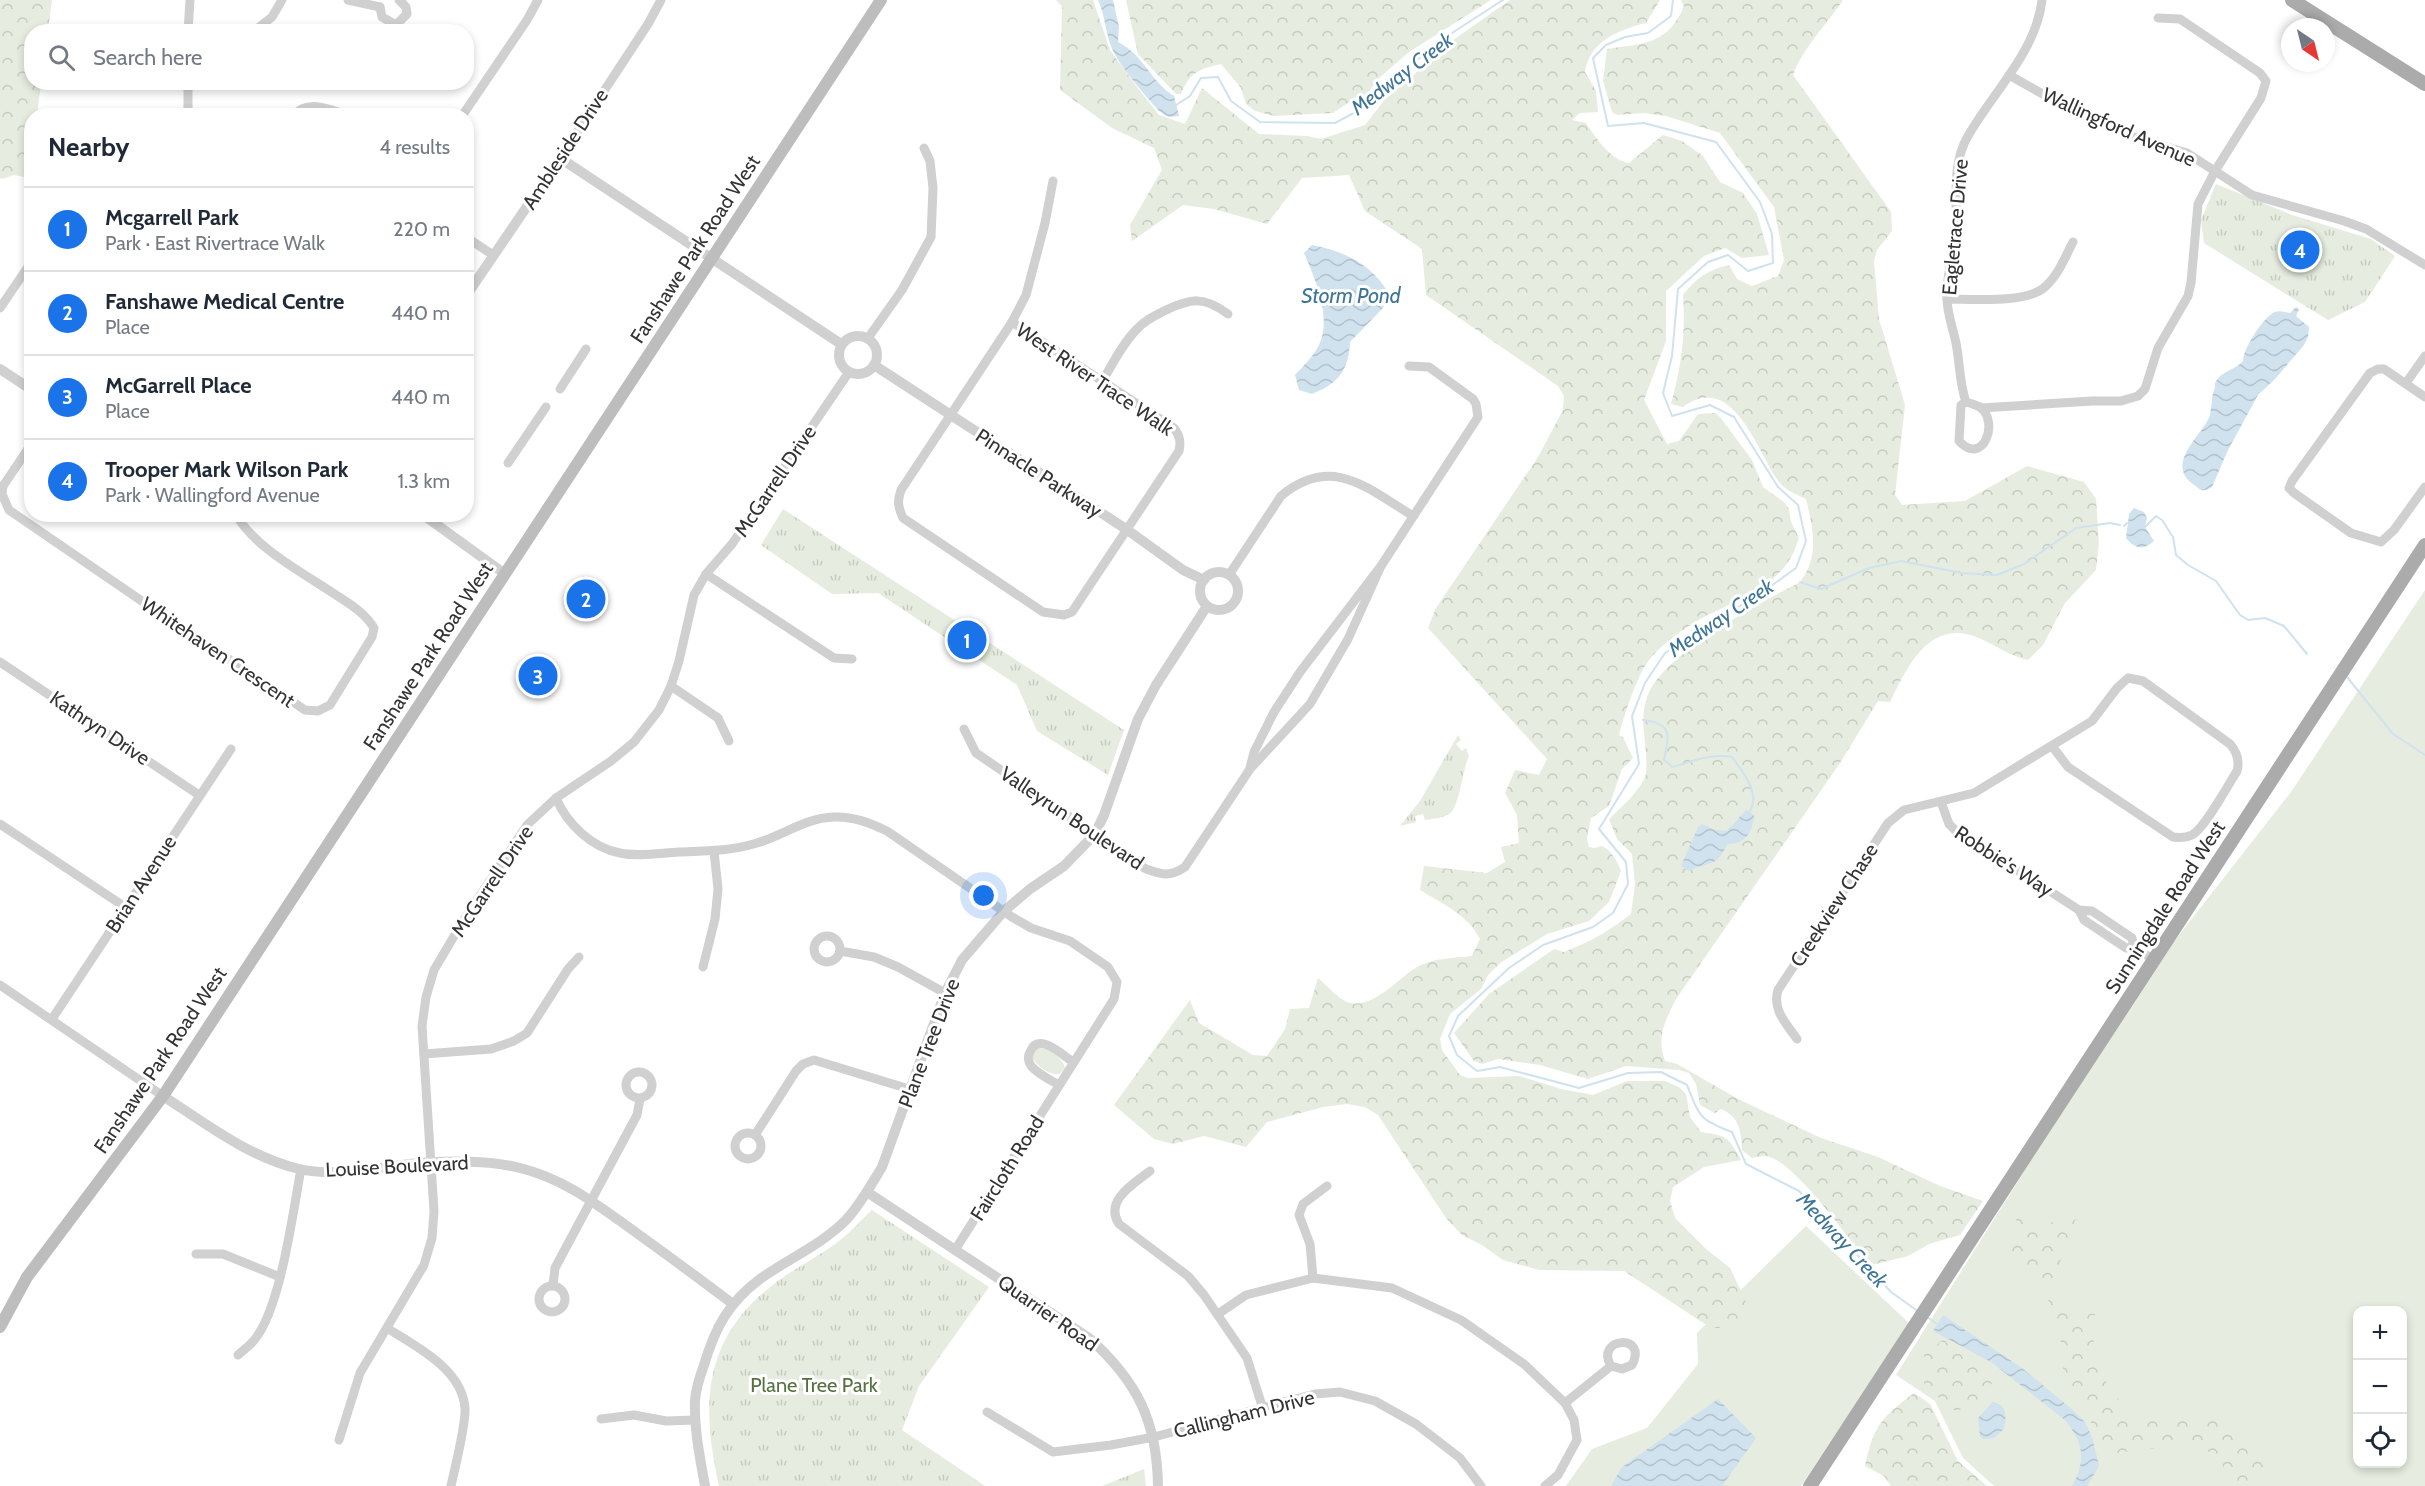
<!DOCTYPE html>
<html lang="en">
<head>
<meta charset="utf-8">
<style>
	:root { --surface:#fff; --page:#f6f6f7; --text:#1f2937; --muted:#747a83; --line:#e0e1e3; --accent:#1a73e8 }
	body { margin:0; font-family:Cabin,sans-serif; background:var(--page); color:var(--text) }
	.controls { position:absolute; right:18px; bottom:18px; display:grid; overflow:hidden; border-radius:12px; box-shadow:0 3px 9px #0003 }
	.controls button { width:54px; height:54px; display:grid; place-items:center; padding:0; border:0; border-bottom:2px solid var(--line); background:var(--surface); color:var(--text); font:30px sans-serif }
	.compass { position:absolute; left:2281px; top:18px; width:54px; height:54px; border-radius:50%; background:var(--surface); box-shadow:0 3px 9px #0003; rotate:145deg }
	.you { position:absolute; left:984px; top:896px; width:21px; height:21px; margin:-15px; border:4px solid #fff; border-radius:50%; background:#1a73e8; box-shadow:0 0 0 9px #1a73e833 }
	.badge { display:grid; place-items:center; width:39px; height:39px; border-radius:50%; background:var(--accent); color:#fff; font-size:20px; font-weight:700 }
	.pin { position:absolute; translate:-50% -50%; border:3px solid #fff; box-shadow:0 2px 6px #0006 }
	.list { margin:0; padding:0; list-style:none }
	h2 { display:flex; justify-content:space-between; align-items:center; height:78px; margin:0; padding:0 24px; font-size:26px }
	h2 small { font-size:20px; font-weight:400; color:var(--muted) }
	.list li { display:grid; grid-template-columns:39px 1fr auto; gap:18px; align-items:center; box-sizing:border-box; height:84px; padding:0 24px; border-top:2px solid var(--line) }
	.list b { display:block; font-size:22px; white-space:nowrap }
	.list p { margin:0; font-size:20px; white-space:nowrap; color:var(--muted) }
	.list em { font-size:20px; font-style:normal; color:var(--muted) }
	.icon { flex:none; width:33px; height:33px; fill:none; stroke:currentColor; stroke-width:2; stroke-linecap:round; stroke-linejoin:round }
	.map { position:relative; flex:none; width:2425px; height:1486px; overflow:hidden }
	.search { position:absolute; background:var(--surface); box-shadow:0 3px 9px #0003; left:24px; top:24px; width:450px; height:66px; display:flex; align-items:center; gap:15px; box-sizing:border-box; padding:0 21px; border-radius:24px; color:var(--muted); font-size:22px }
	.panel { position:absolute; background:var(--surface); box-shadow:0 3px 9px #0003; left:24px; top:108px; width:450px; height:414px; border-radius:24px }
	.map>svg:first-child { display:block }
</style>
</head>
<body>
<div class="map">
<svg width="2425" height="1486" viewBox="0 0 2425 1486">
	<defs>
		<pattern id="forest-crowns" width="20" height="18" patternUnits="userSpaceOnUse" patternTransform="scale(1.5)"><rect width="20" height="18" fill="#e6ecdf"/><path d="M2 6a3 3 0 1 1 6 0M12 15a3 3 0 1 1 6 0" fill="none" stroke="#c6cbc0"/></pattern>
		<pattern id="park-tufts" width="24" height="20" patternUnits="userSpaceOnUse" patternTransform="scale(1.5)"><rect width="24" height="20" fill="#e6ecdf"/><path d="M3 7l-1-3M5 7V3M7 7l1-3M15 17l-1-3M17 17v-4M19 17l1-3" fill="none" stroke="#c6cbc0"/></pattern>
		<pattern id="water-waves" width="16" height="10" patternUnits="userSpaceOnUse" patternTransform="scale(1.5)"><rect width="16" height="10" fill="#cfe2ee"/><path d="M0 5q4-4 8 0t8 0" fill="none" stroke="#b2c2cd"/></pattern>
	</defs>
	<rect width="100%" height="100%" fill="#fff"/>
	<g fill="#e6ecdf" fill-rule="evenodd">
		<path d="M2425 590V1486H1994L1963 1458 1935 1401 1896 1375 2147 976 2291 792ZM2358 1310H2402V1464H2358Z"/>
		<path d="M1038 1048C1048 1048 1062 1057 1065 1068L1060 1074C1050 1076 1037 1066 1032 1058L1033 1052Z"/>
		<path d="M1806 1226 1910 1324 1801 1486H1566L1592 1449 1647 1428 1698 1364 1697 1333Z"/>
	</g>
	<g fill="url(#forest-crowns)">
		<path d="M0 0H52L48 31 32 32V82L41 83 37 115 32 116 31 159 24 177 14 175 3 179 0 178Z"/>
		<path d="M1056 0H1093L1110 50 1137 87 1159 115 1185 124 1202 88 1259 134 1307 136 1321 139 1365 125 1387 97 1414 75 1432 55 1510 0H1660L1646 23C1618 30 1590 41 1585 72L1596 91 1598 112 1580 113 1572 120 1586 123C1596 138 1610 160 1629 163L1663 135 1682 141 1703 156 1720 182 1743 193 1757 214 1769 255 1742 258 1725 248 1704 256 1666 291V341L1644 400 1667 444 1679 441 1698 414 1715 413 1720 417 1752 460 1763 487 1784 502 1789 509 1791 522 1799 538C1796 545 1794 553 1790 559 1773 587 1739 600 1712 613 1692 622 1659 645 1647 663 1637 676 1623 719 1619 735L1623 737 1633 758 1622 769 1609 806 1591 818 1587 839 1589 847 1594 848 1602 846C1612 851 1617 861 1621 871L1609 902 1589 921 1547 934 1500 963 1488 975 1481 989 1450 1014 1440 1039 1442 1050 1460 1075 1468 1078 1519 1076 1561 1089 1593 1095 1627 1081H1665L1679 1087 1686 1094 1690 1117 1701 1132C1727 1136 1728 1136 1741 1160L1704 1167 1673 1187 1670 1201 1675 1218 1706 1249 1730 1268 1748 1306 1730 1328H1711L1624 1271 1539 1270 1503 1260 1482 1245 1462 1235 1446 1218 1378 1115 1365 1107 1347 1104 1323 1107 1267 1122 1246 1147 1204 1136 1173 1144 1154 1139 1114 1105 1190 1000 1199 1023 1253 1055 1267 1056 1285 1029 1290 1009 1309 1008 1318 978C1327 985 1337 998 1347 1002 1372 1011 1398 978 1417 967 1433 958 1454 958 1472 956L1480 939C1468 915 1443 904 1420 890L1424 866 1487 873 1505 862 1501 847 1519 843 1517 815 1505 793 1515 770 1539 775 1547 759 1428 628 1436 608 1538 457 1563 410 1564 396 1558 386 1426 295 1422 249 1365 211 1349 175 1302 178 1267 224 1214 209 1183 205 1132 241 1130 225 1162 170 1154 148 1112 128 1060 90 1062 6Z"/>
		<path d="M1126 0H1491L1409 52 1379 78 1367 94 1351 101 1333 113 1274 116 1255 111 1246 104 1241 88 1221 64C1199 69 1190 72 1181 94H1176L1138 54Z"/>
		<path d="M1681 0H1843C1827 24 1802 49 1793 75L1891 212 1892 231 1877 250 1874 261 1879 319 1905 405 1895 495 1902 505 1965 501 2027 466 2084 482 2096 499 2099 543 2096 570 2065 603 2043 645 2028 660C2010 656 1997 646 1981 639 1931 616 1908 665 1890 702L1878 701 1840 763 1676 999C1665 1021 1656 1037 1665 1061L1677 1064 1740 1100 1821 1138 1878 1157 1940 1186 1983 1201 1960 1235 1929 1244 1908 1256 1872 1265C1849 1242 1796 1161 1766 1156 1762 1156 1756 1157 1752 1158L1742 1150C1741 1131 1740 1117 1721 1109L1715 1113 1700 1105 1696 1084 1689 1073 1679 1070 1626 1066 1588 1079 1540 1065 1498 1059 1482 1064 1474 1061 1454 1033 1489 994 1554 949 1564 952C1591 941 1608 932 1631 914L1635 884 1632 854 1617 839 1609 819C1620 809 1644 787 1646 773 1649 747 1637 721 1648 695 1665 652 1759 604 1800 582 1820 556 1813 528 1806 499 1796 494 1786 491 1779 482 1757 452 1733 370 1683 407L1671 404C1681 367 1686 334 1683 295 1695 279 1709 269 1729 265L1737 279 1752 286 1778 276 1784 260 1774 207 1720 133 1666 116 1643 113 1617 115 1612 112 1603 81 1607 49C1644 43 1666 46 1684 7Z"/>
		<path d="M2078 1212C2070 1239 2056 1265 2053 1293L2074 1312 2095 1314C2091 1340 2094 1366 2110 1388 2117 1396 2124 1410 2135 1414 2153 1421 2168 1414 2185 1414 2193 1415 2203 1418 2212 1420 2254 1429 2262 1446 2268 1486H2229L2228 1473 2214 1453C2177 1443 2144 1450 2107 1454L2095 1441 2089 1412 2064 1377 2059 1323 2048 1300 2039 1287 2004 1254 2018 1215 2029 1226 2050 1223Z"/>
		<path d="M1943 1340 2000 1374 1974 1405 1955 1411 1924 1385V1355Z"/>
		<path d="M1914 1393 1930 1404 1958 1461 1987 1486H1891L1884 1476 1865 1466C1874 1425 1881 1418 1914 1393Z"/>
	</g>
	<g fill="url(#park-tufts)">
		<path d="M2216 184 2292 215 2371 239 2395 256 2365 302 2328 320 2204 243 2201 220Z"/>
		<path d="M783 509 1124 730 1108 775 1037 731 1017 685 878 593 832 594 761 545Z"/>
		<path d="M1458 735 1461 740 1456 744 1462 751 1466 748 1469 756C1462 770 1460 807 1449 814 1443 818 1432 819 1425 820L1423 814 1415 816 1416 822 1400 826 1420 801Z"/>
		<path d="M872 1210 989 1287 919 1386 902 1430 985 1486H719C701 1405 702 1339 774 1284 794 1268 819 1257 839 1241 851 1232 861 1220 872 1210Z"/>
		<path d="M1144 1469 1146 1486H1102Z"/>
	</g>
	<g fill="url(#water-waves)">
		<path d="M1098 0H1113L1119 27 1118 42C1143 54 1151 82 1174 96L1179 116 1168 117 1159 111C1145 95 1118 65 1111 46 1105 30 1105 15 1098 0Z"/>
		<path d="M1312 245C1344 251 1372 264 1389 294L1383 308 1350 342C1349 370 1338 384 1312 394L1299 390 1295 375C1304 365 1317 353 1321 340 1330 313 1315 278 1304 253Z"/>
		<path d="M2296 307 2299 309 2296 316 2309 327 2308 337 2304 345 2275 379 2258 395 2228 450 2212 487C2202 493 2201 490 2193 484 2166 465 2198 438 2208 420 2213 410 2210 398 2215 388V383C2222 370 2234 371 2243 361 2243 349 2264 316 2275 312 2280 310 2285 312 2290 313Z"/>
		<path d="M2134 508 2144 512 2147 518 2145 527 2154 541C2143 551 2135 549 2126 538L2129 514Z"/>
		<path d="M1746 810 1754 815C1753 833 1745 844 1727 844 1716 869 1710 860 1689 871L1681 866 1698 827 1702 824 1715 830 1727 831Z"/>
		<path d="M1943 1315 2022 1368 2073 1410 2085 1422 2092 1437 2099 1466 2087 1486H2072C2087 1460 2083 1442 2065 1420L1991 1362 1933 1331Z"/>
		<path d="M1718 1399 1756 1438 1722 1486H1611L1622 1467Z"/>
		<path d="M1993 1402C2008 1405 2006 1417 2004 1429L1994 1438 1983 1439 1980 1436 1978 1418Z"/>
	</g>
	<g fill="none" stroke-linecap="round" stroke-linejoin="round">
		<g stroke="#cfe2ee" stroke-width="2">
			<path d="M1673 0 1671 16 1648 33 1625 37 1606 45 1593 58 1608 126 1644 123 1716 142 1760 202 1772 234 1773 263 1748 271 1728 255 1708 262 1678 289 1672 356 1663 393 1672 416 1710 405 1734 417 1778 487 1798 505 1806 541 1796 568 1767 589 1665 653 1645 683 1632 716 1639 764 1599 829 1626 862 1628 884 1613 913 1593 927 1543 945 1509 968 1458 1016 1449 1036 1457 1055 1477 1071 1500 1067 1579 1088 1628 1073 1661 1072 1687 1085C1700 1117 1699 1120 1732 1132L1746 1164 1799 1191 1891 1292 1919 1312"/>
			<path d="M1176 105 1190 96 1201 78 1218 77 1231 101 1260 122 1335 123 1365 107 1383 86 1409 66 1455 31 1503 0"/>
			<path d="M2124 526 2127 523"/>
			<path d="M2145 527 2156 516 2162 520 2173 537 2176 555 2188 565 2216 581 2240 615 2248 620 2265 618 2284 626 2307 654"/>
			<path d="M1800 582 1821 589 1869 568 1901 561 1962 573 1997 575 2024 564 2076 528 2110 523 2120 525"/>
			<path d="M2347 677 2393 734 2425 755"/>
			<path d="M1643 720C1673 724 1669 734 1664 760L1673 767C1693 761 1711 753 1732 757 1742 771 1761 793 1750 811"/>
			<path d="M1927 1317 1939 1325"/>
		</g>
		<g stroke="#d0d0d0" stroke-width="9">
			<path d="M348 0 380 7"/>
			<path d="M380 7 382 17 396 25 407 14 406 7 399 0"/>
			<path d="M188 32 190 0"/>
			<path d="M253 32 272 17 282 0"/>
			<path d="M2009 75 2064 106 2093 120 2134 137 2187 153 2252 195 2344 221 2366 229 2425 265"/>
			<path d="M188 82V116"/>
			<path d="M294 116C305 100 326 108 341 113"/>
			<path d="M462 116 527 20 538 0"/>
			<path d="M560 158 648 24 661 0"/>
			<path d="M466 237 493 255"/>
			<path d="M1947 299C1973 299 2028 304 2046 286 2059 274 2065 257 2073 242"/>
			<path d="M0 308 32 261"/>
			<path d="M1012 322 1174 428C1180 436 1181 442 1179 451L1072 612 1064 615 1043 612 903 518C898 507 897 501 901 490Z"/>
			<path d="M1012 322 1026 295 1045 223 1053 181"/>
			<path d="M868 338 902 290 931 237 933 188 930 161 924 148"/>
			<path d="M1103 380C1113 363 1123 343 1137 329 1144 321 1154 316 1164 311 1191 298 1204 296 1228 314"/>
			<path d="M2406 383 2425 356"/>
			<path d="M560 389 586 349"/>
			<path d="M2425 397 2384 369H2378L2370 373 2292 481 2289 488 2294 493 2351 533 2381 542 2394 530 2425 487"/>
			<path d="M1966 402 1961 405 1959 441C1983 467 2000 422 1980 407 1976 405 1970 403 1966 402 1959 382 1960 363 1956 343 1953 328 1947 314 1947 298 1946 273 1955 250 1956 225 1957 196 1952 163 1968 136 1993 92 2036 52 2042 0"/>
			<path d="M1981 408 2092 401H2121L2138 396 2145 389 2158 348 2188 296 2191 283 2198 204 2215 171 2261 98 2266 81 2260 73 2180 19 2158 18"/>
			<path d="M32 443 3 486 2 494 9 510 152 608 305 710 318 711 330 705 372 637 374 628C365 613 350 604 336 595 305 574 253 547 236 514"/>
			<path d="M508 463 546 407"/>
			<path d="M706 574 834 658 852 659"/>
			<path d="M1229 575 1281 496C1332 454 1367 488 1413 516"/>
			<path d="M0 662 199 795"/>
			<path d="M671 686 718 718 729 741"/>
			<path d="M964 729 976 753 1146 869C1163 875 1170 877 1185 867L1250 769 1310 704 1348 639 1381 566"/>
			<path d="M1250 768 1254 752 1274 712 1300 672 1381 566 1478 417 1476 404 1473 399 1429 367 1409 366"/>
			<path d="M556 798C567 824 592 848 620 853 638 857 660 853 679 852 705 851 731 851 757 843 784 835 805 818 834 817 853 816 870 823 887 831L1012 917 1031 928 1070 941 1108 967 1117 982 1114 999 955 1250"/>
			<path d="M1941 802 1949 824 1955 830 2079 910 2092 911 2132 938 2134 947"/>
			<path d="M0 824 125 907"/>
			<path d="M2079 910 2084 920 2126 948 2134 947 2154 960"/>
			<circle cx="827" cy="949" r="13"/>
			<path d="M840 951 874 957 898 967 945 993"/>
			<path d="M703 967 715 919 718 889 714 851"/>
			<path d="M0 985 163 1096"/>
			<path d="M52 1019 231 749"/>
			<path d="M1797 1039C1786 1023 1772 1010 1778 990L1888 823 1904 810 1974 793 2092 721 2117 688 2128 678 2143 681 2230 744C2237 752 2240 760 2237 771 2228 785 2205 828 2192 835 2186 838 2180 838 2173 837L2068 767 2052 746"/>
			<path d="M424 1054 491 1049 514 1041 527 1033 568 969 579 957"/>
			<circle cx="639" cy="1085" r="13"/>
			<path d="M1059 1085C1050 1080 1038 1074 1031 1066 1028 1061 1027 1057 1030 1052 1038 1031 1062 1055 1073 1062"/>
			<circle cx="748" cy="1146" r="13"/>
			<path d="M755 1135 796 1071 803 1064 814 1060 909 1089"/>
			<path d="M1150 1171C1133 1184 1104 1201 1119 1224L1188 1276 1204 1295 1247 1358 1263 1409"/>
			<path d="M196 1254H223L280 1277"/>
			<path d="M1313 1278 1310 1244 1299 1215 1303 1204 1327 1186"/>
			<path d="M553 1285 555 1268 637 1115 640 1099"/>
			<circle cx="552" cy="1299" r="13"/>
			<path d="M1218 1314 1246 1295 1313 1278 1392 1288 1461 1320 1524 1364 1565 1403 1574 1420 1577 1440 1558 1475 1545 1486"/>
			<path d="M387 1328C417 1347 462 1369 465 1408 466 1425 455 1467 451 1486"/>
			<path d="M238 1355C243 1350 251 1345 255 1339 281 1307 293 1211 301 1169"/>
			<path d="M1565 1403 1611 1366 1622 1369 1632 1365C1649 1333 1594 1337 1611 1366"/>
			<path d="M987 1412 1053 1452 1111 1445 1154 1437 1291 1400 1315 1394 1340 1392 1375 1401 1416 1424 1460 1458 1481 1486"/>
			<path d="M601 1419 634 1415 666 1421 695 1420"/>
			<path d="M339 1440 360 1373 424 1265 432 1238 434 1211 422 1026 426 997 434 970 463 921 527 825 556 798 611 761 634 742 659 710 671 686 679 661 694 595 706 574 732 544 849 372"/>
		</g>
		<g stroke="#d0d0d0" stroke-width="10">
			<path d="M466 296 560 158 841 344"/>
			<circle cx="858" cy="355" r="19"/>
			<path d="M874 365 1126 529 1183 570 1204 580"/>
			<path d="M0 369 32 390"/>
			<path d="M422 514 505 574"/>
			<circle cx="1219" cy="591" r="19"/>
			<path d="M163 1096C206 1124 249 1157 299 1169 338 1178 381 1166 421 1163 453 1161 488 1160 520 1168 566 1179 600 1207 638 1234 670 1257 701 1280 733 1304"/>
			<path d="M867 1192 1089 1338C1137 1381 1157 1421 1158 1486"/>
			<path d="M705 1486C700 1458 694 1429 695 1400 696 1388 700 1376 704 1365 715 1328 728 1303 760 1279 788 1259 821 1245 846 1220 860 1205 871 1185 882 1167L945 993 962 960 1004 911 1030 889 1064 866 1095 834 1104 815 1138 719 1156 685 1207 606"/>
		</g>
		<path stroke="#bdbdbd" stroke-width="12" d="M0 1327 27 1277 163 1096 881 0"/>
		<g stroke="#ababab" stroke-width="14">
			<path d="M2292 0 2425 84"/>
			<path d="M1810 1486 2425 545"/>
		</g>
	</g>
	<g text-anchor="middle" stroke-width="6" stroke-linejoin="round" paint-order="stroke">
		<g font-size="20" fill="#333" stroke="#fff">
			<text transform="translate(2119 127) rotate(24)" y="7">Wallingford Avenue</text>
			<text transform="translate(565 149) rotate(-57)" y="7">Ambleside Drive</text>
			<text transform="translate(1955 227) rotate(-85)" y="7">Eagletrace Drive</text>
			<text transform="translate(695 249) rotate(-57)" y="7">Fanshawe Park Road West</text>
			<text transform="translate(1095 379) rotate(34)" y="7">West River Trace Walk</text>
			<text transform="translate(1039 473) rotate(33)" y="7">Pinnacle Parkway</text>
			<text transform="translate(775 481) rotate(-56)" y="7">McGarrell Drive</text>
			<text transform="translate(218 652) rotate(34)" y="7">Whitehaven Crescent</text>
			<text transform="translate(428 656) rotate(-57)" y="7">Fanshawe Park Road West</text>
			<text transform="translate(100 728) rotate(34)" y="7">Kathryn Drive</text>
			<text transform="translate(1072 818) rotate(34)" y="7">Valleyrun Boulevard</text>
			<text transform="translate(2004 861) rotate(33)" y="7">Robbie's Way</text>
			<text transform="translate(492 881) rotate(-56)" y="7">McGarrell Drive</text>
			<text transform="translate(141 884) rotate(-57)" y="7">Brian Avenue</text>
			<text transform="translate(1834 905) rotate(-57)" y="7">Creekview Chase</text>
			<text transform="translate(2165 907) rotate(-57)" y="7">Sunningdale Road West</text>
			<text transform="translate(929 1043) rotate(-69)" y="7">Plane Tree Drive</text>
			<text transform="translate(160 1060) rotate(-56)" y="7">Fanshawe Park Road West</text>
			<text transform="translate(397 1166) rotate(-3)" y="7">Louise Boulevard</text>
			<text transform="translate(1007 1168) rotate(-58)" y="7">Faircloth Road</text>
			<text transform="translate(1048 1313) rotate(35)" y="7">Quarrier Road</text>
			<text transform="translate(1244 1414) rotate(-14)" y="7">Callingham Drive</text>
		</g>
		<g font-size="20" fill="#56703f" stroke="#fff">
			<text x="814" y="1392">Plane Tree Park</text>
		</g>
		<g font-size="21" font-style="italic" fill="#3f7597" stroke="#fff">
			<text transform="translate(1402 74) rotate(-37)" y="7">Medway Creek</text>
			<text x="1351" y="303">Storm Pond</text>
			<text transform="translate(1721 618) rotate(-34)" y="7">Medway Creek</text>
			<text transform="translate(1842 1240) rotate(47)" y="7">Medway Creek</text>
		</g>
	</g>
</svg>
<div class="controls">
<button>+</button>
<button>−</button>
<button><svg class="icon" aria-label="locate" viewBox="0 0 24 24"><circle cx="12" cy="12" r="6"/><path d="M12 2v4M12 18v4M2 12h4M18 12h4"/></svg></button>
</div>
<svg class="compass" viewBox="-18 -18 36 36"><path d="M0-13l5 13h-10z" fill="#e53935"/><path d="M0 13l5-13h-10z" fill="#747a83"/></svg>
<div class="you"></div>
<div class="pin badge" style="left:967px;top:640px">1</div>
<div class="pin badge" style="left:586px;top:599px">2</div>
<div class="pin badge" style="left:538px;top:676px">3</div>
<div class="pin badge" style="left:2300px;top:250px">4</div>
<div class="search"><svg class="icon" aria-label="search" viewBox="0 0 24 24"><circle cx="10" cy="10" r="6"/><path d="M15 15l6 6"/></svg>Search here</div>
<section class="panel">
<h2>Nearby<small>4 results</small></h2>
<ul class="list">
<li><span class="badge">1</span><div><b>Mcgarrell Park</b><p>Park · East Rivertrace Walk</p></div><em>220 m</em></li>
<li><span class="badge">2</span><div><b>Fanshawe Medical Centre</b><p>Place</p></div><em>440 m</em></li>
<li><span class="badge">3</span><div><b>McGarrell Place</b><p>Place</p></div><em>440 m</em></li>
<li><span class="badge">4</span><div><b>Trooper Mark Wilson Park</b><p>Park · Wallingford Avenue</p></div><em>1.3 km</em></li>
</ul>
</section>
</div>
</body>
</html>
